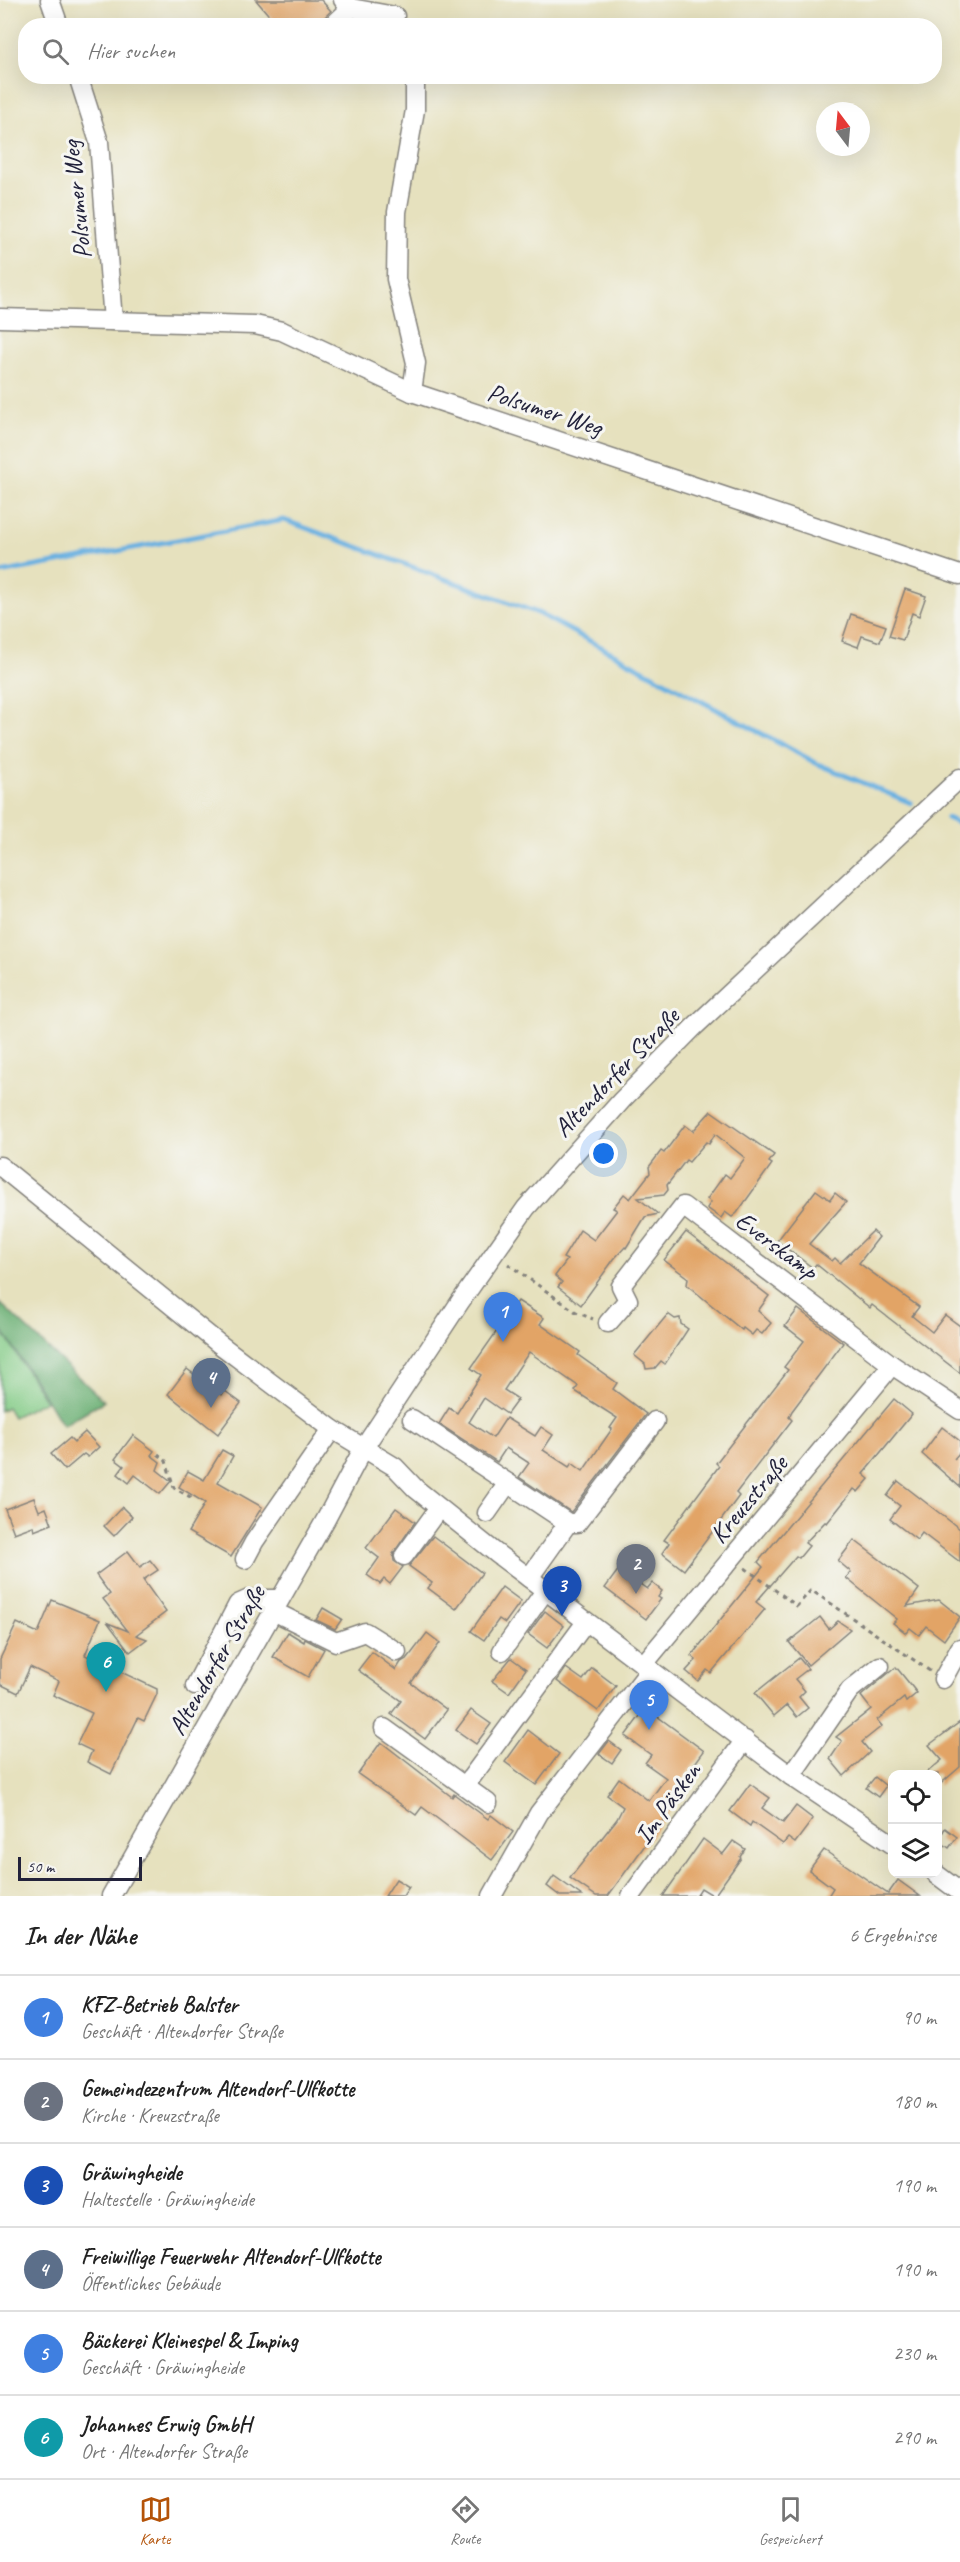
<!DOCTYPE html>
<html lang="de">
<head>
<meta charset="utf-8">
<style>
	:root { --surface:#fff; --page:#f6f6f6; --text:#222; --muted:#767676; --line:#e0e0e0; --accent:#b45309 }
	body { margin:0; font-family:Caveat,sans-serif; background:var(--page); color:var(--text) }
	.controls { position:absolute; right:18px; bottom:18px; display:grid; overflow:hidden; border-radius:12px; box-shadow:0 6px 24px #0002 }
	.controls button { width:54px; height:54px; display:grid; place-items:center; padding:0; border:0; border-bottom:2px solid var(--line); background:var(--surface); color:var(--text); font:30px sans-serif }
	.compass { position:absolute; left:816px; top:102px; width:54px; height:54px; border-radius:50%; background:var(--surface); box-shadow:0 6px 24px #0002; rotate:344deg }
	.scale { position:absolute; left:18px; bottom:15px; width:124px; box-sizing:border-box; padding-left:6px; border:3px solid #22223b; border-top:0; font-size:16px; line-height:21px; white-space:nowrap; color:#22223b; -webkit-text-stroke:4px #f6f6f2; paint-order:stroke }
	.you { position:absolute; left:604px; top:1154px; width:21px; height:21px; margin:-15px; border:4px solid #fff; border-radius:50%; background:#1a73e8; box-shadow:0 0 0 9px #1a73e833 }
	.badge { display:grid; place-items:center; width:39px; height:39px; border-radius:50%; background:var(--accent); color:#fff; font-size:20px; font-weight:700 }
	.pin { position:absolute; translate:-50% -50px; filter:drop-shadow(0 2px 3px #0008) }
	.pin::after { content:''; position:absolute; top:32px; width:21px; height:18px; background:inherit; clip-path:polygon(0 0,100% 0,50% 100%) }
	.list { margin:0; padding:0; list-style:none }
	h2 { display:flex; justify-content:space-between; align-items:center; height:78px; margin:0; padding:0 24px; font-size:26px }
	h2 small { font-size:20px; font-weight:400; color:var(--muted) }
	.list li { display:grid; grid-template-columns:39px 1fr auto; gap:18px; align-items:center; box-sizing:border-box; height:84px; padding:0 24px; border-top:2px solid var(--line) }
	.list b { display:block; font-size:22px; white-space:nowrap }
	.list p { margin:0; font-size:20px; white-space:nowrap; color:var(--muted) }
	.list em { font-size:20px; font-style:normal; color:var(--muted) }
	.icon { flex:none; width:33px; height:33px; fill:none; stroke:currentColor; stroke-width:2; stroke-linecap:round; stroke-linejoin:round }
	.map { position:relative; flex:none; width:960px; height:1896px; overflow:hidden }
	.search { position:absolute; background:var(--surface); box-shadow:0 6px 24px #0002; left:18px; right:18px; top:18px; height:66px; display:flex; align-items:center; gap:15px; box-sizing:border-box; padding:0 21px; border-radius:24px; color:var(--muted); font-size:22px }
	.sheet { height:582px; background:var(--surface) }
	nav { display:flex; justify-content:space-around; align-items:center; box-sizing:border-box; height:84px; border-top:2px solid var(--line); background:var(--surface); font-size:16px; color:var(--muted) }
	nav a { display:grid; justify-items:center; gap:3px }
	nav .on { color:var(--accent) }
	.map>svg:first-child { display:block }
</style>
</head>
<body>
<div class="map">
<svg width="960" height="1896" viewBox="0 0 960 1896">
	<rect width="100%" height="100%" fill="#f6f6f2"/>
	<filter id="ink" filterUnits="userSpaceOnUse"><feTurbulence type="fractalNoise" baseFrequency=".0167" numOctaves="2"/><feDisplacementMap in="SourceGraphic" scale="12" xChannelSelector="R" yChannelSelector="G"/><feConvolveMatrix kernelMatrix="1 2 1 2 8 2 1 2 1" color-interpolation-filters="sRGB"/></filter>
	<filter id="wash" filterUnits="userSpaceOnUse"><feTurbulence type="fractalNoise" baseFrequency=".008" numOctaves="4" result="noise"/><feDisplacementMap in="SourceGraphic" scale="24" xChannelSelector="R" yChannelSelector="G"/><feGaussianBlur stdDeviation="1.35" result="paint"/><feColorMatrix in="noise" values="0 0 0 0 0 0 0 0 0 0 0 0 0 0 0 0 0 1.4 0 .05"/><feComposite in="paint" operator="in"/></filter>
	<g filter="url(#wash)">
		<rect width="100%" height="100%" fill="#e6e1be"/>
		<path fill="#85cc88" stroke="#547762" stroke-width="1.5" d="M0 1328 46 1401 13 1417 7 1407 0 1411Z"/>
		<path fill="#6cb074" stroke="#476958" stroke-width="1.5" d="M0 1303 104 1401 63 1425 0 1327Z"/>
		<g fill="none" stroke-linecap="round" stroke-linejoin="round">
			<g stroke="#6ab1e1" stroke-width="5">
				<path d="M0 573 284 520 538 613 818 764 911 803"/>
				<path d="M947 818 960 824"/>
			</g>
		</g>
		<g id="blocks">
			<g fill="#e2a466" fill-rule="evenodd">
				<path d="M256 0H321L331 11 324 18 321 26H312L305 18 297 26H278Z"/>
				<path d="M905 589 926 596 919 616 912 613 903 640 889 636Z"/>
				<path d="M851 614 886 626 880 642 862 636 858 647 842 641Z"/>
				<path d="M711 1111 774 1155 769 1162 772 1164 737 1213 732 1217 725 1212 721 1218 707 1208 711 1202 707 1199 725 1174 730 1178 745 1158 715 1134 709 1144 706 1142 689 1162 686 1160 667 1185 668 1190 664 1195 638 1198 658 1214 645 1217 626 1248 625 1247 614 1259 581 1305 558 1287 562 1282 555 1276 567 1260 563 1258 580 1230 594 1240 617 1210 613 1208 624 1194 630 1199 650 1173 649 1167 661 1151 664 1153 685 1125 693 1131Z"/>
				<path d="M816 1190 830 1200 835 1193 846 1202 809 1244 832 1261 835 1258 840 1263 873 1231 879 1237 859 1263 919 1307 912 1316 932 1332 945 1315 960 1326V1373L872 1305 870 1308 816 1264 813 1268 777 1241Z"/>
				<path d="M686 1232 769 1296 758 1311 771 1323 762 1334 756 1330 752 1335 743 1328 742 1330 687 1285 688 1278 664 1260Z"/>
				<path d="M518 1301 544 1318 540 1324 580 1352 578 1355 617 1383 613 1389 646 1414 571 1512 519 1477 529 1463 506 1448 497 1462 439 1424 449 1408 457 1413 481 1375 471 1368ZM529 1352 578 1386 575 1391 617 1418 610 1428 612 1429 583 1471 572 1463 569 1467 543 1450 553 1435 541 1427 535 1436 506 1418 493 1438 469 1422 484 1398 507 1414 518 1399 504 1390Z"/>
				<path d="M798 1309 843 1343 792 1411 789 1417 792 1420 736 1493 739 1496 684 1570 662 1553 669 1543 664 1540 719 1466 716 1463 788 1370 784 1367 804 1341 785 1326Z"/>
				<path d="M668 1314 675 1319 680 1318 681 1324 688 1329 665 1364 661 1361 655 1368 646 1369 645 1364 634 1355Z"/>
				<path d="M187 1369 222 1395 225 1391 241 1403 218 1434 168 1394Z"/>
				<path d="M894 1399 912 1414 863 1474 869 1479 858 1492 854 1489 827 1523 825 1522 805 1543 809 1546 799 1558 796 1556 756 1602 765 1609 711 1673 707 1670 698 1681 686 1671 696 1660 691 1656 763 1567 758 1562Z"/>
				<path d="M942 1427 960 1441V1452L954 1459 960 1454V1487L922 1454Z"/>
				<path d="M85 1432 99 1447 88 1457 84 1454 65 1470 51 1454 70 1438 74 1442Z"/>
				<path d="M133 1435 154 1451 151 1455 160 1462 157 1470 171 1481 160 1494 135 1475 129 1483 118 1474 124 1466 115 1459Z"/>
				<path d="M222 1450 233 1456 218 1482 262 1507 231 1557 188 1532 205 1503 179 1487 188 1471 204 1480Z"/>
				<path d="M898 1481 960 1529V1562L922 1533 917 1540 890 1519 900 1506 887 1496Z"/>
				<path d="M34 1498 39 1511 46 1508 52 1524 34 1531 33 1526 14 1533 5 1509Z"/>
				<path d="M122 1507 132 1517 114 1536 104 1526Z"/>
				<path d="M396 1508 415 1522 393 1554 394 1561 403 1567 390 1584 384 1579 380 1584 367 1575 379 1558 366 1548Z"/>
				<path d="M433 1536 482 1573 456 1609 428 1588 432 1583 409 1566Z"/>
				<path d="M854 1540 919 1589 907 1606 939 1600 960 1617 944 1640 926 1626 919 1635 910 1628 906 1633 893 1623 897 1619 846 1578 851 1572 838 1561Z"/>
				<path d="M128 1551 140 1567 150 1560 158 1570 143 1580 166 1612 136 1635 147 1639 130 1652 108 1623 128 1631 103 1599 110 1594 96 1575Z"/>
				<path d="M619 1569 647 1589 652 1583 662 1591 658 1597 661 1599 646 1619 605 1588Z"/>
				<path d="M502 1587 521 1601 505 1623 499 1619 484 1640 471 1631Z"/>
				<path d="M52 1600 100 1620 85 1655 157 1689V1694L144 1721 138 1718 111 1774 87 1762 92 1751 77 1744 92 1713 53 1695 59 1681 30 1667 18 1693 0 1684V1659L17 1623 38 1633Z"/>
				<path d="M323 1608 342 1619 335 1629 316 1620Z"/>
				<path d="M545 1611 564 1626 547 1648 528 1634Z"/>
				<path d="M820 1617 829 1629 838 1621 850 1629 808 1665 789 1642Z"/>
				<path d="M288 1632 304 1642 305 1639 324 1649 308 1677 273 1657Z"/>
				<path d="M427 1633 440 1643 411 1683 447 1710 425 1739 391 1714 401 1701 358 1670 372 1652 396 1670 401 1662 408 1658Z"/>
				<path d="M511 1658 526 1669 509 1693 492 1681Z"/>
				<path d="M799 1658 808 1669 795 1679 805 1691 799 1697 808 1708 797 1717 787 1705 774 1716 755 1693Z"/>
				<path d="M896 1667 917 1693 906 1702 904 1698 877 1720 882 1726 862 1742 870 1752 844 1776 830 1759 842 1741 836 1737 871 1709 861 1696Z"/>
				<path d="M566 1668 583 1680 592 1668 616 1686 598 1711 557 1681Z"/>
				<path d="M646 1708 704 1751 671 1796 675 1799 670 1806 672 1808 608 1896H596L570 1878 617 1819 623 1807 607 1795 619 1778 649 1801 666 1778 645 1763 651 1755 625 1736Z"/>
				<path d="M471 1710 491 1724 476 1744 456 1730Z"/>
				<path d="M960 1722V1767L938 1786V1774H925L942 1760 929 1745Z"/>
				<path d="M528 1730 559 1754 536 1785 505 1762Z"/>
				<path d="M609 1741 621 1750 612 1763 599 1754Z"/>
				<path d="M381 1742 452 1797 454 1794 488 1819 491 1815 513 1832 492 1860 422 1807 416 1815 358 1774Z"/>
				<path d="M875 1777 886 1786 878 1797 866 1788Z"/>
				<path d="M750 1784 770 1798 762 1808 783 1823 796 1806 813 1819 795 1843 788 1838 783 1844 752 1822 750 1826 730 1811Z"/>
				<path d="M945 1828 957 1837 949 1848 938 1840Z"/>
				<path d="M703 1839 723 1854 733 1841 745 1849 740 1857 741 1858 714 1896 701 1888 696 1896H663Z"/>
				<path d="M824 1850 888 1894 898 1880 920 1896H828L833 1888 809 1870Z"/>
				<path d="M554 1876 582 1896H560L547 1886Z"/>
				<path d="M396 1879 409 1887 403 1896H385Z"/>
			</g>
		</g>
	</g>
	<g filter="url(#ink)">
		<use href="#blocks" fill-opacity="0" stroke="#84827c" stroke-width="1.5"/>
		<g fill="none" stroke-linecap="round" stroke-linejoin="round">
			<defs>
				<g id="minor">
					<path d="M50 0 59 26"/>
					<path d="M343 0 351 8 395 16"/>
					<path d="M332 26 351 8"/>
					<path d="M78 76 99 142 113 321"/>
					<path d="M0 318 255 325 282 331 412 392 960 575"/>
					<path d="M412 392 416 363 396 279 397 212 415 110V76"/>
					<path d="M0 1166 218 1343 332 1429 395 1467 416 1489 496 1553 791 1776 892 1844"/>
					<path d="M608 1323 628 1300 621 1286 683 1206 892 1365 960 1410"/>
					<path d="M412 1419 568 1523 529 1578"/>
					<path d="M487 1513 508 1483"/>
					<path d="M568 1523H577L655 1421"/>
					<path d="M404 1556 439 1508"/>
					<path d="M245 1559 254 1542 332 1429"/>
					<path d="M273 1611 336 1642 365 1632 397 1652"/>
					<path d="M502 1651 545 1591"/>
					<path d="M643 1665 892 1365"/>
					<path d="M943 1679 960 1648"/>
					<path d="M195 1686 238 1604 249 1599H280"/>
					<path d="M384 1728 488 1803"/>
					<path d="M791 1776 850 1690 880 1666"/>
					<path d="M465 1786 586 1622"/>
					<path d="M936 1874 960 1892"/>
					<path d="M111 1896 326 1519 363 1449 460 1302 526 1208 622 1100 694 1027 960 778"/>
					<path d="M492 1896 539 1813 650 1670"/>
					<path d="M631 1896 745 1740"/>
				</g>
			</defs>
			<use href="#minor" stroke="#84827c" stroke-width="21"/>
			<g stroke="#84827c" stroke-width="3" stroke-dasharray="4.5 4.5" stroke-linecap="butt">
				<path d="M508 1264 576 1312 593 1319"/>
				<path d="M158 1454 166 1461 174 1488 194 1499"/>
				<path d="M745 1568 797 1606 811 1590 930 1671"/>
			</g>
			<use href="#minor" stroke="#fff" stroke-width="18"/>
		</g>
	</g>
	<g text-anchor="middle" stroke-width="6" stroke-linejoin="round" paint-order="stroke">
		<g font-size="26" fill="#22223b" stroke="#f6f6f2">
			<text transform="translate(76 200) rotate(-96)" y="9">Polsumer Weg</text>
			<text transform="translate(545 409) rotate(18)" y="9">Polsumer Weg</text>
			<text transform="translate(616 1072) rotate(-46)" y="9">Altendorfer Straße</text>
			<text transform="translate(777 1245) rotate(37)" y="9">Everskamp</text>
			<text transform="translate(748 1499) rotate(-50)" y="9">Kreuzstraße</text>
			<text transform="translate(216 1660) rotate(-60)" y="9">Altendorfer Straße</text>
			<text transform="translate(667 1803) rotate(-54)" y="9">Im Päsken</text>
		</g>
	</g>
</svg>
<div class="controls">
<button><svg class="icon" aria-label="locate" viewBox="0 0 24 24"><circle cx="12" cy="12" r="6"/><path d="M12 2v4M12 18v4M2 12h4M18 12h4"/></svg></button>
<button><svg class="icon" aria-label="layers" viewBox="0 0 24 24"><path d="M12 4l9 5-9 5-9-5zM3 14l9 5 9-5"/></svg></button>
</div>
<svg class="compass" viewBox="-18 -18 36 36"><path d="M0-13l5 13h-10z" fill="#e53935"/><path d="M0 13l5-13h-10z" fill="#767676"/></svg>
<div class="scale">50 m</div>
<div class="you"></div>
<div class="pin badge" style="left:503px;top:1342px;background:#3f7fe0">1</div>
<div class="pin badge" style="left:636px;top:1594px;background:#6b7280">2</div>
<div class="pin badge" style="left:562px;top:1616px;background:#1a4fb4">3</div>
<div class="pin badge" style="left:211px;top:1408px;background:#5c6f8a">4</div>
<div class="pin badge" style="left:649px;top:1730px;background:#3f7fe0">5</div>
<div class="pin badge" style="left:106px;top:1692px;background:#0f9aa8">6</div>
<div class="search"><svg class="icon" aria-label="search" viewBox="0 0 24 24"><circle cx="10" cy="10" r="6"/><path d="M15 15l6 6"/></svg>Hier suchen</div>
</div>
<section class="sheet">
<h2>In der Nähe<small>6 Ergebnisse</small></h2>
<ul class="list">
<li><span class="badge" style="background:#3f7fe0">1</span><div><b>KFZ-Betrieb Balster</b><p>Geschäft · Altendorfer Straße</p></div><em>90 m</em></li>
<li><span class="badge" style="background:#6b7280">2</span><div><b>Gemeindezentrum Altendorf-Ulfkotte</b><p>Kirche · Kreuzstraße</p></div><em>180 m</em></li>
<li><span class="badge" style="background:#1a4fb4">3</span><div><b>Gräwingheide</b><p>Haltestelle · Gräwingheide</p></div><em>190 m</em></li>
<li><span class="badge" style="background:#5c6f8a">4</span><div><b>Freiwillige Feuerwehr Altendorf-Ulfkotte</b><p>Öffentliches Gebäude</p></div><em>190 m</em></li>
<li><span class="badge" style="background:#3f7fe0">5</span><div><b>Bäckerei Kleinespel &amp; Imping</b><p>Geschäft · Gräwingheide</p></div><em>230 m</em></li>
<li><span class="badge" style="background:#0f9aa8">6</span><div><b>Johannes Erwig GmbH</b><p>Ort · Altendorfer Straße</p></div><em>290 m</em></li>
</ul>
</section>
<nav>
<a class="on"><svg class="icon" aria-label="map" viewBox="0 0 24 24"><path d="M3 6l6-2 6 2 6-2v14l-6 2-6-2-6 2zM9 4v14M15 6v14"/></svg>Karte</a>
<a><svg class="icon" aria-label="directions" viewBox="0 0 24 24"><path d="M12 3l9 9-9 9-9-9zM9 14v-3h6M13 9l2 2-2 2"/></svg>Route</a>
<a><svg class="icon" aria-label="saved" viewBox="0 0 24 24"><path d="M7 4h10v16l-5-4-5 4z"/></svg>Gespeichert</a>
</nav>
</body>
</html>
